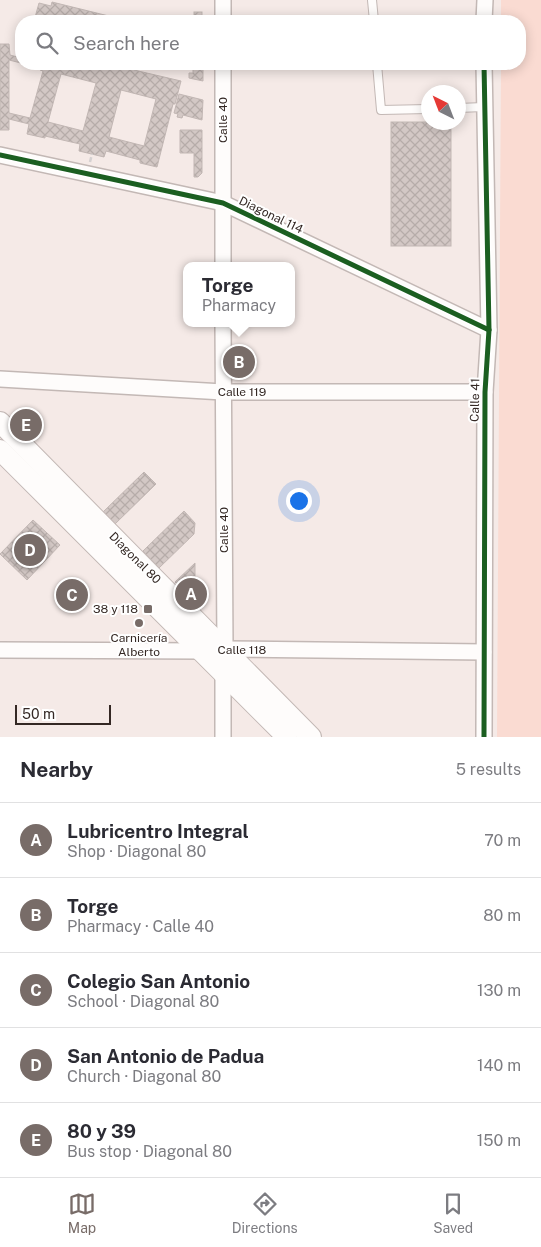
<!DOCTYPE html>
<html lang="en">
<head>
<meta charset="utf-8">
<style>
	:root { --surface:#fff; --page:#f2f2f3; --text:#2b2b33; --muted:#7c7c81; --line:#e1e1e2; --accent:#786c68 }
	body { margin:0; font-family:"Public Sans",sans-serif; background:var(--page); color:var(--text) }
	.compass { position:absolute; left:421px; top:85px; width:45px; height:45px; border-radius:50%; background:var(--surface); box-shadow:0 2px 12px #0003; rotate:318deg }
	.scale { position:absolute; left:15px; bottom:12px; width:96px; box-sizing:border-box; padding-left:5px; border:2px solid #342824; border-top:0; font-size:14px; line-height:18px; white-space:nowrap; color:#342824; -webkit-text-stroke:4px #fff; paint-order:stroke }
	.you { position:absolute; left:298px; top:500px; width:18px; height:18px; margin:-12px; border:4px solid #fff; border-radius:50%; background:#1a73e8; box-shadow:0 0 0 8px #1a73e833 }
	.badge { display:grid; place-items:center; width:32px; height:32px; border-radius:50%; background:var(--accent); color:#fff; font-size:16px; font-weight:700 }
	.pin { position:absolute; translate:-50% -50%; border:2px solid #fff; box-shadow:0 1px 5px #0006 }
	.popup { position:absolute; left:183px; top:262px; width:112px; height:65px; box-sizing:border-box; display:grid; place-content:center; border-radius:10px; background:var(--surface); filter:drop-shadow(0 1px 4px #0005); font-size:16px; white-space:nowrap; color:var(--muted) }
	.popup b { font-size:19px; color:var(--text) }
	.popup::after { content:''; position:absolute; left:50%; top:100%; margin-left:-10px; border:10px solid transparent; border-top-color:var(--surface) }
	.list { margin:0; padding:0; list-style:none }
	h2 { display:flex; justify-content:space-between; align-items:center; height:65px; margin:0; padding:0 20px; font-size:21px }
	h2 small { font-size:16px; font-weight:400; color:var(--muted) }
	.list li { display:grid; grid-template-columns:32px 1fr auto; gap:15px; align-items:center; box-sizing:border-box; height:75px; padding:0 20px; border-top:1px solid var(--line) }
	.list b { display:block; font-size:19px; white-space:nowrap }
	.list p { margin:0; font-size:16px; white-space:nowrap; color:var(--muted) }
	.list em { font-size:16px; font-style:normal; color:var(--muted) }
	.icon { flex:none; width:28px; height:28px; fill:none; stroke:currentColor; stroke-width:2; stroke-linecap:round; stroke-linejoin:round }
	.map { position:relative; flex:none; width:541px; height:737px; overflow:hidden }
	.search { position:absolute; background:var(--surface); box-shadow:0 2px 12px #0003; left:15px; right:15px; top:15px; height:55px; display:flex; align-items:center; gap:12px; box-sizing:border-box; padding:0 18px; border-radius:20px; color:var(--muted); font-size:19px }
	.sheet { height:440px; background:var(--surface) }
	nav { display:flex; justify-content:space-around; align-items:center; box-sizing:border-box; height:70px; border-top:1px solid var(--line); background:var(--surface); font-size:14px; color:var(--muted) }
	nav a { display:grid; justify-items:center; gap:2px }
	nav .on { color:var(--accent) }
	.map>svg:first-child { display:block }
</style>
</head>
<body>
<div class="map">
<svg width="541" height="737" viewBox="0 0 541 737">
	<defs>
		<pattern id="building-cross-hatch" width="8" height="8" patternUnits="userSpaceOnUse" patternTransform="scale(1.25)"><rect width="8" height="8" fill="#d3c8c5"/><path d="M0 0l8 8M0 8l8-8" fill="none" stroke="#b6aca9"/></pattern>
	</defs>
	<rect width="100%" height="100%" fill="#f5eae7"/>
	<path fill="#fadbd2" d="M501 0H541V737H497L501 64H520V21H501Z"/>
	<g fill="url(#building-cross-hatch)" stroke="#c2b7b4" fill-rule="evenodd">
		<path d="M52 2 129 21H34L39 3 51 6Z"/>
		<rect x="194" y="12" width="8" height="9"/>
		<path d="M0 44H9L10 55 21 58V63L9 60V113L30 118 43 71 40 70 41 69 22 64H136L134 70 181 81 175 104H173L157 167 140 163V160L106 151 104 157 79 151 80 144 45 136V138L27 134 29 124 9 119V130H0ZM61 74 96 83 83 131 48 122ZM121 90 156 99 144 146 109 137Z"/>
		<path d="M193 64H203V81L189 78V73H193Z"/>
		<path d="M179 94 203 100 202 120 183 115 182 118 177 117 178 114 174 113Z"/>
		<rect x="391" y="122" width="60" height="124"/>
		<path d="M180 130H202V173L198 177H194V153H180Z"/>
		<path d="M144 472 156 484 115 524 103 512Z"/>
		<path d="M184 511 195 523 194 534 159 568 143 551Z"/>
		<path d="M33 520 60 545 27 580 0 554Z"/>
		<path d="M195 563V596L190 598 175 582Z"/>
	</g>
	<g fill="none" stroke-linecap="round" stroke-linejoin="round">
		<defs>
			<g id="service">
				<path d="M372 0 374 21"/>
				<path d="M377 64 381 110 428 109"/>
				<path d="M458 108 484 107"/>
			</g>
			<g id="minor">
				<path d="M223 21V0"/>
				<path d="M484 21 485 0"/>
				<path d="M0 155 223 203 489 330"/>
				<path d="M223 266V64"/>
				<path d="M223 323 225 649 223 672V737"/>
				<path d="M0 379 223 392H485"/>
				<path d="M0 650 201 651 225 649 484 652"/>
				<path d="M484 737 485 392 489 330 484 64"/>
			</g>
			<g id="secondary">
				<path d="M0 422 311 737"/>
				<path d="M0 450 287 737"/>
			</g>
		</defs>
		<use href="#service" stroke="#c3b8b5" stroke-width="10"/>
		<use href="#minor" stroke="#c3b8b5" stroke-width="18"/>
		<use href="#secondary" stroke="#c3b8b5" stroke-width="22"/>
		<path stroke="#d5d1d1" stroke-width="2.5" stroke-dasharray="5 2.5" stroke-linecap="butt" d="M90 162 92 154"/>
		<use href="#service" stroke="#fefcfb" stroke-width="8"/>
		<use href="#minor" stroke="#fefcfb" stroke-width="15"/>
		<use href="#secondary" stroke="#fefcfb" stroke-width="20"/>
		<defs>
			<g id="cycleway">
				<path d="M0 155 223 203 489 330"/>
				<path d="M484 737 485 392 489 330 484 64"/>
			</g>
		</defs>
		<use href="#cycleway" stroke="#fff" stroke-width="8"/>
		<use href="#cycleway" stroke="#1b5e20" stroke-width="5"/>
	</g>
	<g fill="#786c68" stroke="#fff" stroke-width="2">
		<rect x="143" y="604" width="10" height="10" rx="2.5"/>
		<circle cx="139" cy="623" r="5"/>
	</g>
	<g text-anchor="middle" stroke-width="4" stroke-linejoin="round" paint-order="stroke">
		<g font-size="12" fill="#342824" stroke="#fff">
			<text transform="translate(223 120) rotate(-90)" y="4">Calle 40</text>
			<text transform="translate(271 215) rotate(26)" y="4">Diagonal 114</text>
			<text x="242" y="396">Calle 119</text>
			<text transform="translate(475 400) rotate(-89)" y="4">Calle 41</text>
			<text transform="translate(224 530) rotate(-90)" y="4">Calle 40</text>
			<text transform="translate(135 558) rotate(45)" y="4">Diagonal 80</text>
			<text x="242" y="654">Calle 118</text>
		</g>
		<g font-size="12" fill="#342824" stroke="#fff" text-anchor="end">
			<text x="138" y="613">38 y 118</text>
			<text x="139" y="642" text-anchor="middle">Carnicería<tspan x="139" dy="14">Alberto</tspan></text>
		</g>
	</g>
</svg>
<svg class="compass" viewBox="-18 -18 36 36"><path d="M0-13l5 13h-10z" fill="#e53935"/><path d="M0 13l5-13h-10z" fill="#7c7c81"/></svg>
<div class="scale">50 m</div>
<div class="you"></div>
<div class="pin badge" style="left:191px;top:594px">A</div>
<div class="pin badge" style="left:239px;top:362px">B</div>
<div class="popup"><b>Torge</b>Pharmacy</div>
<div class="pin badge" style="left:72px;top:595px">C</div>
<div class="pin badge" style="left:30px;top:550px">D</div>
<div class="pin badge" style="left:26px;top:425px">E</div>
<div class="search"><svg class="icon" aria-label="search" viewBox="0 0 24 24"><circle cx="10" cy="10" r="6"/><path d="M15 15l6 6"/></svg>Search here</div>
</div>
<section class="sheet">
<h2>Nearby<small>5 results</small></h2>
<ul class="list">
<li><span class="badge">A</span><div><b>Lubricentro Integral</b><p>Shop · Diagonal 80</p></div><em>70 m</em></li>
<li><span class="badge">B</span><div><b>Torge</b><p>Pharmacy · Calle 40</p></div><em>80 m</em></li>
<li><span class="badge">C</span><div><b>Colegio San Antonio</b><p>School · Diagonal 80</p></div><em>130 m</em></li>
<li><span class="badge">D</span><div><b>San Antonio de Padua</b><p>Church · Diagonal 80</p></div><em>140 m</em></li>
<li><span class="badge">E</span><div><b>80 y 39</b><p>Bus stop · Diagonal 80</p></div><em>150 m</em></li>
</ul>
</section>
<nav>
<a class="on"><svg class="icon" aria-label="map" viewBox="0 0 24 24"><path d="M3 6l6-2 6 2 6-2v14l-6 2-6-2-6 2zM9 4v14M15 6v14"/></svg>Map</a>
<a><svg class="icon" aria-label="directions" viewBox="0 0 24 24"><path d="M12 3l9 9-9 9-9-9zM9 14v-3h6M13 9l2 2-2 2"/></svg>Directions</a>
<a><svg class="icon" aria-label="saved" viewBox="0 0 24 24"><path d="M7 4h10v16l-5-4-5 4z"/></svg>Saved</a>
</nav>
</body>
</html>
